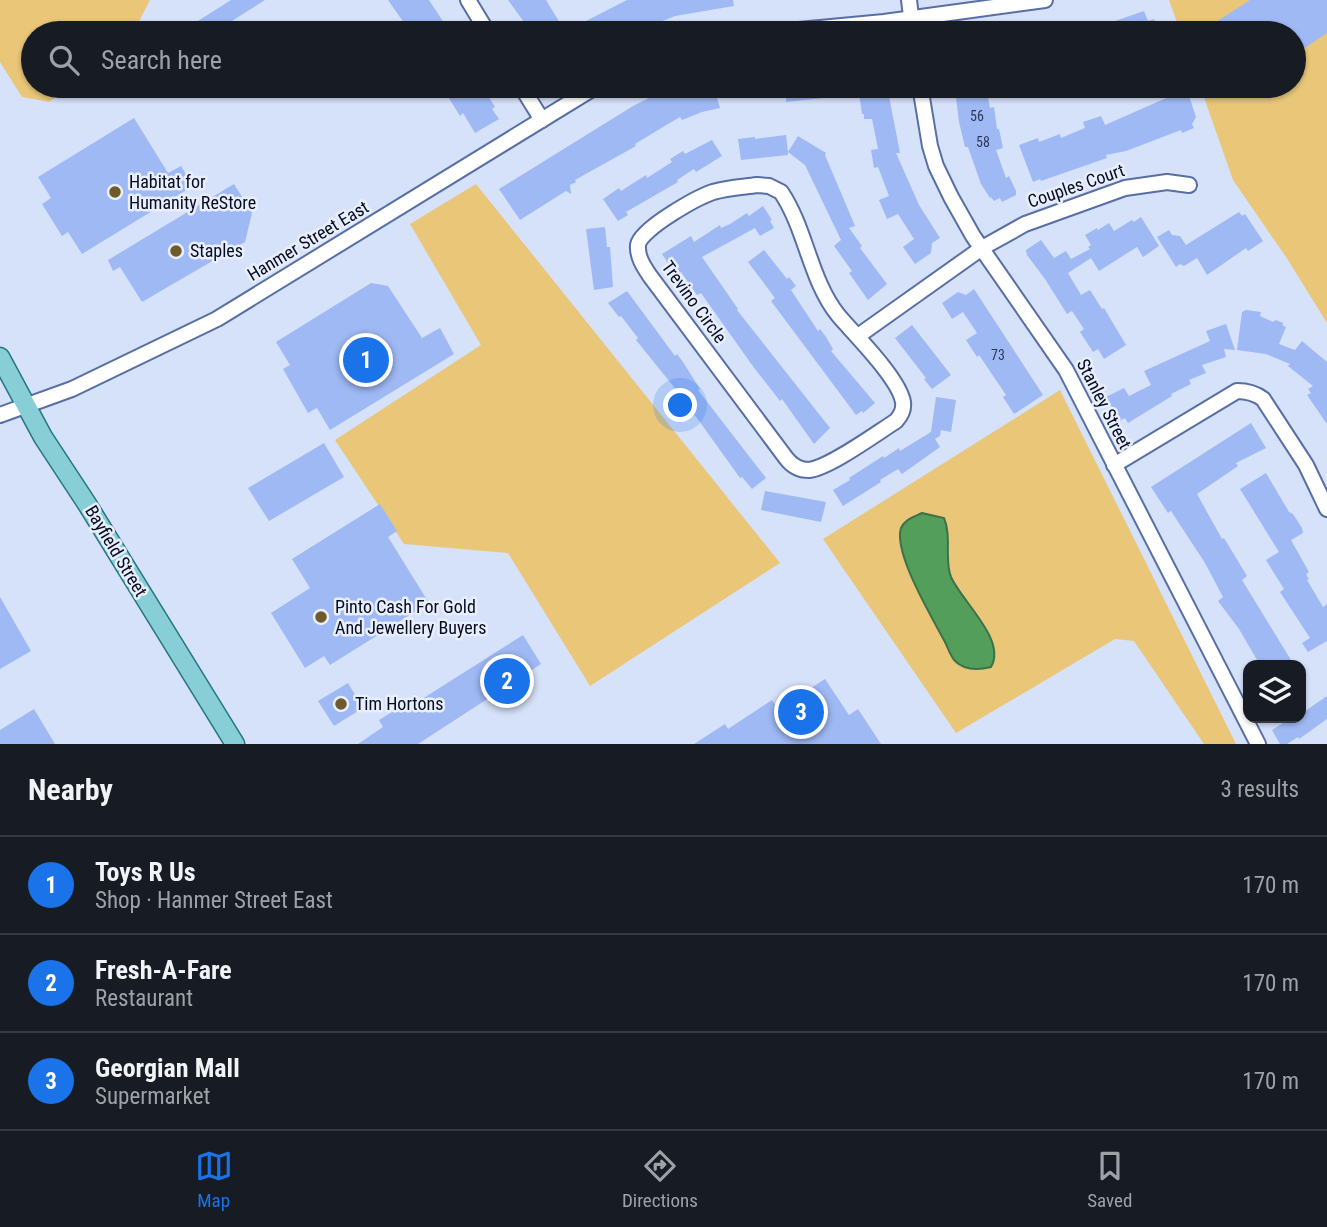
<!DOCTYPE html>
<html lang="en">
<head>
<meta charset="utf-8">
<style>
	:root { --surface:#171b24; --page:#242831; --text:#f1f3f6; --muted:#9ea1a6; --line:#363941; --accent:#1a73e8 }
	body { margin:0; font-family:"Roboto Condensed",sans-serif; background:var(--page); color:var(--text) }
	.controls { position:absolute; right:21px; bottom:21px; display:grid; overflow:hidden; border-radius:14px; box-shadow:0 2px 5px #0004 }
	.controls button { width:63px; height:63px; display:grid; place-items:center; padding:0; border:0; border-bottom:2px solid var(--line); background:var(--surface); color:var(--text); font:35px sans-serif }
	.you { position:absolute; left:681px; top:406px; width:24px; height:24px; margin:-18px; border:5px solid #fff; border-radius:50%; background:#1a73e8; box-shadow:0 0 0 10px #1a73e833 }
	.badge { display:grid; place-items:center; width:46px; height:46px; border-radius:50%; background:var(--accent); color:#fff; font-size:23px; font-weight:700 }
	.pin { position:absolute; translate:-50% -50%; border:4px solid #fff; box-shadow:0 2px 7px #0006 }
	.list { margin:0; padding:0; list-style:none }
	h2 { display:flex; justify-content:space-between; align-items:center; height:91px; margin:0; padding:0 28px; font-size:30px }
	h2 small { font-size:23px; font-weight:400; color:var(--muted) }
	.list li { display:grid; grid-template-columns:46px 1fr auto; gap:21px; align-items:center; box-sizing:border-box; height:98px; padding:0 28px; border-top:2px solid var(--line) }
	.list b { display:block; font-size:26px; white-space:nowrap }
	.list p { margin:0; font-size:23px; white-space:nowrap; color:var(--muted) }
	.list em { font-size:23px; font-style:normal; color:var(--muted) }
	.icon { flex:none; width:38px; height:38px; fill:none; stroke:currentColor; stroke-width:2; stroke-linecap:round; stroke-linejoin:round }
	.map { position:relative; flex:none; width:1327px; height:744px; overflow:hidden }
	.search { position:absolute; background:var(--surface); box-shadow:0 2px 5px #0004; left:21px; right:21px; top:21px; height:77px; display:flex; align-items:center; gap:18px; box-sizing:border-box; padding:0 24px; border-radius:38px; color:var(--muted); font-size:26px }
	.sheet { height:385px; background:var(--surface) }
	nav { display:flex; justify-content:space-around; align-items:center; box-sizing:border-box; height:98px; border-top:2px solid var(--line); background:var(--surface); font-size:19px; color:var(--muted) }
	nav a { display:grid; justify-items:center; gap:4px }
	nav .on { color:var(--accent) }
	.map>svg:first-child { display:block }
</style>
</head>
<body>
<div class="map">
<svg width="1327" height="744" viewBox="0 0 1327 744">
	<rect width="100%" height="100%" fill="#d6e1fa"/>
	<g fill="#e9c678">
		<path d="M0 0H150L133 33H33V86H72L49 102 22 97 0 62Z"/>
		<path d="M1169 0H1327V323L1288 260 1233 180 1200 86H1294V33H1181Z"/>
		<path d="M476 184 780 563 590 686 508 553 404 544 335 440 481 345 410 224Z"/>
		<path d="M1060 390 1236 744H1204L1134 641 1115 639 956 733 823 539Z"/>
	</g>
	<path fill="#549e5b" stroke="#3c7249" stroke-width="2" d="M922 513 944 518C952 537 944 560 951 577 962 602 1007 640 991 667 979 670 965 671 955 661 951 657 948 648 945 642 933 619 893 553 901 528 905 519 914 517 922 513Z"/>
	<g fill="#9fb9f5">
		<path d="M231 0H265L213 33H179Z"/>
		<path d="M388 0H429L448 29 440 33H411Z"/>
		<path d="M508 0H546L566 33H532Z"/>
		<path d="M627 0H733L734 6 675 16 632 33H593L586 21Z"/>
		<path d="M1250 0H1327V33L1294 55V33H1199Z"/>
		<path d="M1144 11 1148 21 1154 19 1160 33H1086V31Z"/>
		<path d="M435 86H482L495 107 492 109 499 119 475 133 463 113 460 116 447 95 443 98Z"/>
		<path d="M673 86H832L833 97 786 102V96L761 98V94L717 98 720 108 702 112 682 120 680 117 663 127 635 144 636 146 575 180 576 182 570 185 571 194 566 191 520 220 499 189 633 106Z"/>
		<path d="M858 86H887L900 153H896L919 205 940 238 932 243 931 253 915 264 903 247 914 239 898 214 887 219 879 200 889 196 878 167 874 168 871 150 878 149 872 119H864V114H862Z"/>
		<path d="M986 86 990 108 994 107 997 129H999L1003 148 996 150 1006 178 1009 176 1016 191V195L1002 202 1000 198 994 201 991 197 990 198 981 184 968 147H965L959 122 956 98 963 97 962 93 966 92 967 88Z"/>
		<path d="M1180 92 1189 96 1196 117 1192 124 1194 128 1182 133 1181 130 1126 151 1106 155 1107 158 1041 181 1040 179 1033 182 1019 145 1038 138 1039 142 1060 134 1061 138 1085 128 1083 122 1101 116 1105 125Z"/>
		<path d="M134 118 168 173 181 166 193 186 82 254 68 232 62 236 42 204 51 198 38 177Z"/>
		<path d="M786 135 788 152 798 136 826 153 825 155 855 226 849 228 862 246 860 248 887 284 868 300 849 273 852 271 834 246 841 240 805 165 788 152V155L741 160 738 139 755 137V139Z"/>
		<path d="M712 140 722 156 696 172 694 169 677 180 678 182 626 212 628 215 618 221 603 199 619 188 621 191 646 175 647 178 672 162 670 159 683 151 685 154Z"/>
		<path d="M234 184 252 213 245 242 142 302 120 267 113 271 108 260Z"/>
		<path d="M763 206 772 220 770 221 774 228 760 236 755 228 702 257 738 309 737 310 830 428 814 444 782 399 780 401 752 365 701 293 697 295 681 272 676 275 662 254 691 236 694 242 720 225 721 228 730 224 747 213 749 216Z"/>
		<path d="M1239 212 1242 216 1245 214 1263 241 1248 251 1246 248 1207 275 1197 258 1184 266 1180 264 1176 267 1157 237 1169 230 1172 235 1180 236 1186 245Z"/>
		<path d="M1141 217 1159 246 1143 257 1137 247 1099 271 1091 258 1068 273 1081 295 1090 290 1102 309 1104 308 1126 345 1104 359 1098 349 1093 352 1080 332 1084 329 1072 311 1067 314 1045 279 1027 255 1026 250 1041 240 1054 258 1066 251 1071 259 1090 249 1088 247 1091 245 1085 235 1097 228 1098 230 1109 223 1114 231 1132 220 1134 222Z"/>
		<path d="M605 227 607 247H610L613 287 594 290 586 229Z"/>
		<path d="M764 250 787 279 789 277 796 286 791 290 818 331 820 329 826 337 833 349 831 351 875 403 863 413 862 411 856 415 771 301 775 298 748 262Z"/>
		<path d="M371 283 388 286 422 338 440 328 454 354 330 430 317 408 308 413 283 369 290 365 276 342Z"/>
		<path d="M974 289 1043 395 1014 414 1003 397 1006 395 979 355 977 357 966 340 977 333 963 312 952 319 942 303 958 292 966 295Z"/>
		<path d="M627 291 675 356 677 354 683 362 700 389 698 390 766 478 752 489 742 477 740 478 697 418 687 407 683 410 672 396 678 392 636 340 638 338 621 316 619 317 608 303Z"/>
		<path d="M1246 310 1261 312 1260 316 1273 322 1276 320 1283 323V326L1286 327 1279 344 1295 350 1302 341 1327 362V424L1307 395 1311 393 1308 389 1313 386 1288 366 1290 364 1266 354 1237 350 1242 312Z"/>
		<path d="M1226 324 1235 350 1224 349 1226 357 1202 365 1206 373 1189 380 1191 384 1171 394 1172 396 1128 423 1125 418 1119 421 1106 397 1124 388 1129 396 1151 385 1144 371 1210 341 1206 331Z"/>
		<path d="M912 325 951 375 932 389 924 379 926 378 895 338Z"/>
		<path d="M936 397 956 400 951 432 941 430 940 436 935 439 940 447 902 474 898 469 880 480 881 482 843 506 833 490 850 480 849 478 883 456 884 458 899 448 900 451 931 432Z"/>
		<path d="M1251 423 1266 448 1236 463 1238 466 1197 494 1222 539 1224 538 1247 576 1242 580 1294 665H1260L1239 629 1218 601 1223 597 1205 563 1171 511 1168 513 1151 487Z"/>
		<path d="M324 443 344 477 269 521 248 488Z"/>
		<path d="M1266 473 1289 512 1293 514 1302 528 1303 533 1291 540 1309 572 1306 574 1309 579 1307 580 1323 607 1327 604V641L1308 652 1302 643 1310 638 1280 592 1284 589 1266 560 1279 552 1240 489Z"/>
		<path d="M765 491 826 502 821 522 761 510Z"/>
		<path d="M380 504 397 531 388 537 429 603 330 665 324 656 305 668 271 613 310 588 292 559Z"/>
		<path d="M0 597 31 651 0 669Z"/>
		<path d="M523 635 541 664 418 744H358L383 727 379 720 397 709 400 713Z"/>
		<path d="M825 679 849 715 858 709 881 744H694L725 724 728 729 772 700 778 709Z"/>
		<path d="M348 683 363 708 334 726 318 701Z"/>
		<path d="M1327 696V719L1299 739 1298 737 1287 744H1280L1272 730 1291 718H1301V714Z"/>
		<path d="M34 709 55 744H0V730Z"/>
	</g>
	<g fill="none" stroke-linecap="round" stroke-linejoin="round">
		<defs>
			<g id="minor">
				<path d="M468 0 488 33"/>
				<path d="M909 0 913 33"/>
				<path d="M767 33 884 22 1045 0"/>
				<path d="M521 86 542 120"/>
				<path d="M920 86 930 146 936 166 951 197 973 236 1066 370 1258 744"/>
				<path d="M757 185 769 186 781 192C806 229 810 280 838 315 854 334 899 378 903 402 904 410 901 415 896 421 877 433 829 468 809 470 799 470 792 466 786 458L650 276C644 267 637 257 638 245 640 229 698 197 713 192 727 188 743 187 757 185Z"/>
				<path d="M858 336 982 248 1025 224 1125 188 1167 182 1189 185"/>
				<path d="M0 415 72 389 217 319 597 86"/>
				<path d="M1114 465 1237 391C1248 391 1255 393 1263 399L1306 465 1327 509"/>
			</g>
			<path id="major" d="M0 357 43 437 87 504 235 744"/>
		</defs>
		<use href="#minor" stroke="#586fa5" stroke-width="18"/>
		<use href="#major" stroke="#267585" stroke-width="21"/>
		<use href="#minor" stroke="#fff" stroke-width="14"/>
		<use href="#major" stroke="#88ced6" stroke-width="18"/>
	</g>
	<g fill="#6f5a29" stroke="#e8eefb" stroke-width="2.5">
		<circle cx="115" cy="192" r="7"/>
		<circle cx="176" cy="251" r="7"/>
		<circle cx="321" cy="617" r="7"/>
		<circle cx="341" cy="704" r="7"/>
	</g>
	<g text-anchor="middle" stroke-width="5" stroke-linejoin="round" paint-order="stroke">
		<g font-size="14" fill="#2c3755">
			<text x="977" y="121">56</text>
			<text x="983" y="147">58</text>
			<text x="998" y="360">73</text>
		</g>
		<g font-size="18" fill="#050c20" stroke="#e8eefb" text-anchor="start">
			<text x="129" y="188">Habitat for<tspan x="129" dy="21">Humanity ReStore</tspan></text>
			<text x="190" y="257">Staples</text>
			<text x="335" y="613">Pinto Cash For Gold<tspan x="335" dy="21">And Jewellery Buyers</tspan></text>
			<text x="355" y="710">Tim Hortons</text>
		</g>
		<g font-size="18" fill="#050c20" stroke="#e8eefb">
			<text transform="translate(1076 186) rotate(-19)" y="6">Couples Court</text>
			<text transform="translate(308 241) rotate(-31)" y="6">Hanmer Street East</text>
			<text transform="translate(694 302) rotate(54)" y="6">Trevino Circle</text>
			<text transform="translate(1104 404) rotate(63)" y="6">Stanley Street</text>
			<text transform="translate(116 551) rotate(59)" y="6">Bayfield Street</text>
		</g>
	</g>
</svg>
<div class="controls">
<button><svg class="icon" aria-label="layers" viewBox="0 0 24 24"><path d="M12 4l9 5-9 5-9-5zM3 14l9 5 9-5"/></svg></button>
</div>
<div class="you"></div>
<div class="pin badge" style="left:366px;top:360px">1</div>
<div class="pin badge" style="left:507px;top:681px">2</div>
<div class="pin badge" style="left:801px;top:712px">3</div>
<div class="search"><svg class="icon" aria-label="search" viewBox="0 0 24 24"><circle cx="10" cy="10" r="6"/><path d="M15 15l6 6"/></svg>Search here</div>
</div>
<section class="sheet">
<h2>Nearby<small>3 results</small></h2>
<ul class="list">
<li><span class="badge">1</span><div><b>Toys R Us</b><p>Shop · Hanmer Street East</p></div><em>170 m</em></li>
<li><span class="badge">2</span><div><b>Fresh-A-Fare</b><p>Restaurant</p></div><em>170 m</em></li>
<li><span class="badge">3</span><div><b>Georgian Mall</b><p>Supermarket</p></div><em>170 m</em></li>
</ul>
</section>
<nav>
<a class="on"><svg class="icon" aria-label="map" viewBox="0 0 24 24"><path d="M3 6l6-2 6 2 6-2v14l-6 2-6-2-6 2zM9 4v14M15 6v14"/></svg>Map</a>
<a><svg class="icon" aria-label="directions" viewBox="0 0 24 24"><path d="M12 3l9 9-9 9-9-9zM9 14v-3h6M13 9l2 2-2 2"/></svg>Directions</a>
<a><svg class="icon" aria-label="saved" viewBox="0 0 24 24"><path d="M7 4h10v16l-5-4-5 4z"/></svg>Saved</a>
</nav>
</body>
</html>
